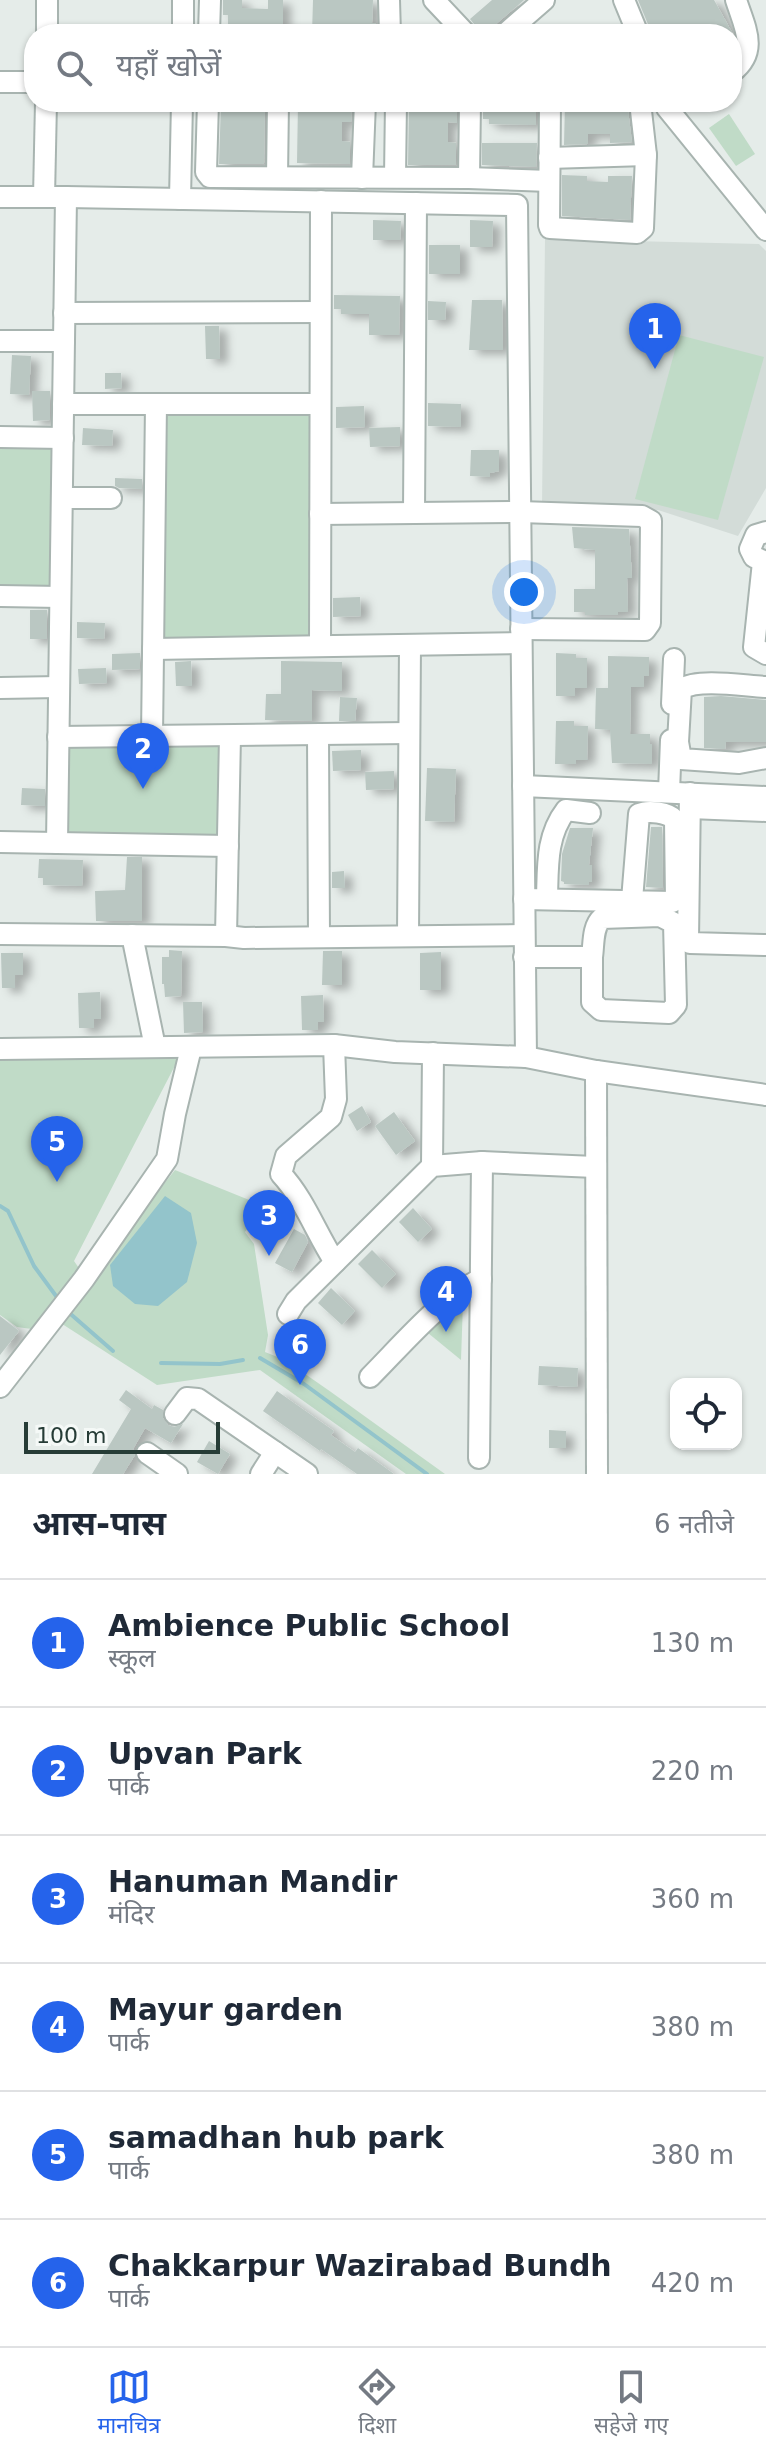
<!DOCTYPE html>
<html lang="hi">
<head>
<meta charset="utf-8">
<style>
	:root { --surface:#fff; --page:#f2f2f3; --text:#1f2937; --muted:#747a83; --line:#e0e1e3; --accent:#2563eb }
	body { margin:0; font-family:"DejaVu Sans","Noto Sans Devanagari",sans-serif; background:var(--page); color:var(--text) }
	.controls { position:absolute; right:24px; bottom:24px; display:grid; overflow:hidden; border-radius:16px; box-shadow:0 2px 6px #0004 }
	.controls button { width:72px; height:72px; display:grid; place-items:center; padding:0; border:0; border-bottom:2px solid var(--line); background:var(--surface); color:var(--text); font:40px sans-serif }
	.scale { position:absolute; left:24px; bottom:20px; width:196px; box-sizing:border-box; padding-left:8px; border:4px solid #263c36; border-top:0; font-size:22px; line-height:28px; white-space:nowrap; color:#263c36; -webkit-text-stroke:6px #f5f9f7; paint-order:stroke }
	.you { position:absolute; left:524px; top:592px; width:28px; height:28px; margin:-20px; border:6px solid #fff; border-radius:50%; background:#1a73e8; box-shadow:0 0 0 12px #1a73e833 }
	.badge { display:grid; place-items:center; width:52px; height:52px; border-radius:50%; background:var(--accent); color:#fff; font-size:26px; font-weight:700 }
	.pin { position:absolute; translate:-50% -66px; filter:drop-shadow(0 2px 4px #0008) }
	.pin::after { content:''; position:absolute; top:42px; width:28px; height:24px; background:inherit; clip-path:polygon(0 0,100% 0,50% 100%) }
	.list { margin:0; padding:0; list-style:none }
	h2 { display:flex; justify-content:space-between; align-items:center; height:104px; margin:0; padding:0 32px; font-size:34px }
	h2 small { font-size:26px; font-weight:400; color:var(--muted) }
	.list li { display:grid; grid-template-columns:52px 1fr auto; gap:24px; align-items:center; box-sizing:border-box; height:128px; padding:0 32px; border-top:2px solid var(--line) }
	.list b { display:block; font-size:30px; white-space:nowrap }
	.list p { margin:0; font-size:26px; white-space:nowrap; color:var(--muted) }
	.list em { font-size:26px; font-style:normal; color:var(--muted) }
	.icon { flex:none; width:44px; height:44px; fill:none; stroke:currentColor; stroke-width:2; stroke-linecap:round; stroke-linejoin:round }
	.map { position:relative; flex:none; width:766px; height:1474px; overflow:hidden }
	.search { position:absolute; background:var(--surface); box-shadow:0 2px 6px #0004; left:24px; right:24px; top:24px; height:88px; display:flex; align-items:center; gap:20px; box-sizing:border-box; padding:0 28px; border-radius:32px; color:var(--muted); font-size:30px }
	.sheet { height:872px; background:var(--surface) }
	nav { display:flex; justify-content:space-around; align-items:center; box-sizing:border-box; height:112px; border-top:2px solid var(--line); background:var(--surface); font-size:22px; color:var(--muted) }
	nav a { display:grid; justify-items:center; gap:4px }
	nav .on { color:var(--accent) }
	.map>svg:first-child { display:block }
</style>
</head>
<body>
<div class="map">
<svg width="766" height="1474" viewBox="0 0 766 1474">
	<defs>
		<filter id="shadow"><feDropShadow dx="8" dy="4.5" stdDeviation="4" flood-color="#0004"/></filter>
	</defs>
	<rect width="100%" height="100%" fill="#e5ece9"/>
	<path fill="#d3dcd8" d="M545 239 759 244 766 251V488L738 536 658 510 542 507Z"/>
	<g fill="#c0dbc7">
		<path d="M729 114 755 154 736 166 709 128Z"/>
		<path d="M679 335 764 357 718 520 635 499Z"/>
		<path d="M160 409H315L316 638 157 641Z"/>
		<path d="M0 441H58L56 592H0Z"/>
		<path d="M63 742H225L224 838 61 835Z"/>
		<path d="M0 1048 183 1050 74 1261 83 1274 62 1312 175 1170 264 1206 245 1232 254 1244 268 1335 265 1352 285 1360 331 1392 445 1474H406L260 1370 157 1385 56 1320 39 1330 17 1327 0 1315Z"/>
		<path d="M463 1302 461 1360 428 1333Z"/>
	</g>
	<path fill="#93c4cb" d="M165 1196 191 1213 197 1243 187 1282 158 1306 135 1304 113 1286 110 1265Z"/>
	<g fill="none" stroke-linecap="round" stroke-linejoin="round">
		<g stroke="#93c4cb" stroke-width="4">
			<path d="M0 1206 8 1211 34 1266 59 1300"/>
			<path d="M66 1310 113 1351"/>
			<path d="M260 1358 304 1384 427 1474"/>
			<path d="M161 1363 220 1364 243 1360"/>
		</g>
	</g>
	<g fill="#bac7c2" filter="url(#shadow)">
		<path d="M223 0H242V8L268 9V0H283V34H233V29H228V15H223Z"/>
		<path d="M313 0H373L372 23H376L375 34H312Z"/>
		<path d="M492 0H524L496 24 492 34H482L470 19Z"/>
		<path d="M638 0H714L733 34H652Z"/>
		<path d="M221 102H265L264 164H219Z"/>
		<path d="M298 102H352L351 122H342V141L350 142V164L297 163Z"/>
		<path d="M409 102H457V123L448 122V142L456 143V165H408Z"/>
		<path d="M483 102H536V125L489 124V119H483Z"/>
		<path d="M565 102H627L632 142 610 143V134H588V144L564 145Z"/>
		<path d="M482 143H537L536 167 482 165Z"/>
		<path d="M562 175 587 176V181L608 182V176H632L630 220 562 216Z"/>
		<path d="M373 220 401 221 400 240H373Z"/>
		<path d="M470 220 493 221 492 247H470Z"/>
		<rect x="429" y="245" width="31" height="29"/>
		<path d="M334 295 400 296 399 335H369V314H341V309H334Z"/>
		<path d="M472 300H502L503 350H469Z"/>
		<path d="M428 301 446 302 445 320H428Z"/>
		<path d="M205 326H219L220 359H206Z"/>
		<path d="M12 355 31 356 29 395 10 394Z"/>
		<path d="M105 373H121L122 388 105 389Z"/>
		<path d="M32 391H50V420L33 421Z"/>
		<path d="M428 403 461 404V427L428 426Z"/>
		<path d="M364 406 365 427 336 428V407Z"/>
		<path d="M400 427V446L370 447 369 428Z"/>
		<path d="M83 428 113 430 112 446 82 445Z"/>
		<path d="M471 450H499V471L490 473V477L470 476Z"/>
		<path d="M115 478 142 479V489L119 488 115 486Z"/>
		<path d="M572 527 629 529 632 578H627L628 612H618V615H585V612H574V589H595V550L574 548Z"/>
		<path d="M360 597 361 616 333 617V598Z"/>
		<rect x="30" y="610" width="17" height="29"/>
		<path d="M77 622 105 623 104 639 77 638Z"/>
		<path d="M140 653V669L112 670V654Z"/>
		<path d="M556 653 576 654V658H587V688H575V696H556Z"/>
		<path d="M608 656 649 657V676H644V687H631L630 734H650V744H652V764L612 763 610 730 595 729 596 688H608Z"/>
		<path d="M191 661 192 686H176L175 662Z"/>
		<path d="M281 661 342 662V691L312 690V721L265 720 266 694H281Z"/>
		<path d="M106 668 107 683 79 684 78 669Z"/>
		<path d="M721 696 766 700V742H726L725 749 704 748V697Z"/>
		<path d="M340 697 357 698 355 721H339Z"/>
		<path d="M556 721H574V726H588L587 760H576V764H555Z"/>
		<path d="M361 750V770L333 771 332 751Z"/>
		<path d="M427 768 456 769 454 822 425 821Z"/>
		<path d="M394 771V789L366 790 365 772Z"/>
		<path d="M22 788 45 789V806L21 805Z"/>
		<path d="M651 827H662L663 888 646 887Z"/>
		<path d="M570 828H593L589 865H592V882H589V885L564 884V882L561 881 562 854Z"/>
		<path d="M127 857H142V921H96L95 891 125 890Z"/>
		<path d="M39 859 83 860 82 886 43 885V878H38Z"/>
		<path d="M344 871 345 888H332V872Z"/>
		<path d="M169 950 182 951 181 996 165 997 164 984H162V957H169Z"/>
		<path d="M323 951H342V985H322Z"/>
		<path d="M441 952V990H420V953Z"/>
		<path d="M1 953H23V975H15V988H2Z"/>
		<path d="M100 992 101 1019H94V1028H79L78 993Z"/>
		<path d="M323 995 324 1022H318V1030H302L301 996Z"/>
		<path d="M183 1002H202L203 1032 184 1033Z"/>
		<path d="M362 1106 371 1122 357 1131 348 1115Z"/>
		<path d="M394 1112 415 1141 396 1155 375 1126Z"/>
		<path d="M413 1208 432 1229 418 1242 399 1222Z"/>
		<path d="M294 1229 305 1235 308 1242 292 1272 275 1263Z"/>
		<path d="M372 1250 396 1274 382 1288 358 1264Z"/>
		<path d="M331 1288 355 1311 342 1325 318 1303Z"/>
		<path d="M0 1316 19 1331 0 1355Z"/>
		<path d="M539 1366 578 1368 577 1387 538 1385Z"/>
		<path d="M126 1390 152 1409 154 1405 163 1410V1418L168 1425 174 1427 183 1424 171 1443 145 1428 133 1449 135 1455 123 1474H92L131 1409 119 1400Z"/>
		<path d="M277 1391 334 1431 331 1435 355 1452 358 1448 394 1474H357L321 1449 320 1451 263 1411Z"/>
		<path d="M549 1430 566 1431V1448H549Z"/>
		<path d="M209 1441 230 1454 218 1474 197 1462Z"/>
	</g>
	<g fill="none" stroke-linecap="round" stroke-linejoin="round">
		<defs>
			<g id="minor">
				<path d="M389 0 390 34"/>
				<path d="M434 0 466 34"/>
				<path d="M624 0 638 34"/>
				<path d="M47 34V0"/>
				<path d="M183 34V0"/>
				<path d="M209 34 210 0"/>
				<path d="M505 34 544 0"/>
				<path d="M732 72C759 51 745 28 736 0"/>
				<path d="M0 82H34"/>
				<path d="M208 102 206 172 210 177 469 178 470 102"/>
				<path d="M550 102 549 225 550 228 637 233 643 228 646 155 640 102"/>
				<path d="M664 102 667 108 766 230"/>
				<path d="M549 158 646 155"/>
				<path d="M277 177 278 102"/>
				<path d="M395 177 396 102"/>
				<path d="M362 178 365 102"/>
				<path d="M469 178 549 181"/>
				<path d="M0 197H66L517 205 526 1057"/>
				<path d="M44 197 46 102"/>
				<path d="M180 199 182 102"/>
				<path d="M64 313 320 312"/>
				<path d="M0 341H64"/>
				<path d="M63 404H320"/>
				<path d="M0 437 63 438"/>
				<path d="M62 498H111"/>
				<path d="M414 513 416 203"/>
				<path d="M320 514 520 512 642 516 651 521 650 623 645 630 521 629"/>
				<path d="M766 532 756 535 750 549 754 557 766 562"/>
				<path d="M763 562 754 647 766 654"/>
				<path d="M0 596 60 597"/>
				<path d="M320 646 321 201"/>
				<path d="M153 649 521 643"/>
				<path d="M766 687C744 686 699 678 681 689L678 742 681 759 739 763 766 758"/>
				<path d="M0 688 59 687"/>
				<path d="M672 704 674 659"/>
				<path d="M318 735 319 937"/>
				<path d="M152 736 156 404"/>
				<path d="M58 737 409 733"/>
				<path d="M523 786 766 797"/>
				<path d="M669 792 671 740"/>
				<path d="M690 793 688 939 690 943 766 945"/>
				<path d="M690 808 766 811"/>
				<path d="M0 842 228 846"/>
				<path d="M57 843 66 197"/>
				<path d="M547 898C548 866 546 836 566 810L590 813"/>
				<path d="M524 899 672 902 676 900 675 820C668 812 648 810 639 814L632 900"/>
				<path d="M0 934 226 936 244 938 524 935"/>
				<path d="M132 935 155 1047"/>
				<path d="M226 936 230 736"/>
				<path d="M408 936 410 645"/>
				<path d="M524 957H592C594 944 592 927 602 918L660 916 674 923 676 1005 669 1013 601 1010 592 1002V957"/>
				<path d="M334 1045 336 1099 331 1117 286 1156 281 1174C305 1200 316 1233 335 1262"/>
				<path d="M0 1049 334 1045 395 1052 526 1057 596 1071 766 1095"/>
				<path d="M596 1071 597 1474"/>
				<path d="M432 1166 433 1053"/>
				<path d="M288 1314 296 1301 432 1166 482 1162 595 1167"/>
				<path d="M370 1377C401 1346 442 1297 481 1279"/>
				<path d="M0 1387 84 1279 167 1159 175 1114 191 1048"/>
				<path d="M175 1414 187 1398 198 1399 307 1474"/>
				<path d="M147 1453 177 1474"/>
				<path d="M479 1458 482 1162"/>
				<path d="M261 1474 275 1452"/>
			</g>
		</defs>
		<use href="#minor" stroke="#a8b4b0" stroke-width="24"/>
		<use href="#minor" stroke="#fff" stroke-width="20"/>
	</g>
</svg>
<div class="controls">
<button><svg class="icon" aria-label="locate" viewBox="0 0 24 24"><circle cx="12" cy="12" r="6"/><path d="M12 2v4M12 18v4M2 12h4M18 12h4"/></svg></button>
</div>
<div class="scale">100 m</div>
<div class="you"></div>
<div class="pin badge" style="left:655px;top:369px">1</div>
<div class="pin badge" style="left:143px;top:789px">2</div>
<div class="pin badge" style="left:269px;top:1256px">3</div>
<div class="pin badge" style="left:446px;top:1332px">4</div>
<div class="pin badge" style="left:57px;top:1182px">5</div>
<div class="pin badge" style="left:300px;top:1385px">6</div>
<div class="search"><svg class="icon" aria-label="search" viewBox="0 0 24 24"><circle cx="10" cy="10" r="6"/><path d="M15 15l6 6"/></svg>यहाँ खोजें</div>
</div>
<section class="sheet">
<h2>आस-पास<small>6 नतीजे</small></h2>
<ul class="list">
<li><span class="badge">1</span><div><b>Ambience Public School</b><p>स्कूल</p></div><em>130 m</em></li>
<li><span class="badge">2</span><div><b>Upvan Park</b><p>पार्क</p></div><em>220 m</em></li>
<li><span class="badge">3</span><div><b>Hanuman Mandir</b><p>मंदिर</p></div><em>360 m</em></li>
<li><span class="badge">4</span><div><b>Mayur garden</b><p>पार्क</p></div><em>380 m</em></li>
<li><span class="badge">5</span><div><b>samadhan hub park</b><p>पार्क</p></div><em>380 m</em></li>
<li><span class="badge">6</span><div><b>Chakkarpur Wazirabad Bundh</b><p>पार्क</p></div><em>420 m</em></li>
</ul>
</section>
<nav>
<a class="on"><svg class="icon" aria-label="map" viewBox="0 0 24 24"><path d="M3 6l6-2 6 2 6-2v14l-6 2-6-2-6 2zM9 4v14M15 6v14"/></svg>मानचित्र</a>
<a><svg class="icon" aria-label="directions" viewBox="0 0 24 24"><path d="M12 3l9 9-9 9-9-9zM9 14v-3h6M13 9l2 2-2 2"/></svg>दिशा</a>
<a><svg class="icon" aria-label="saved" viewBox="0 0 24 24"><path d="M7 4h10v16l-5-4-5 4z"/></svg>सहेजे गए</a>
</nav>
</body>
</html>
